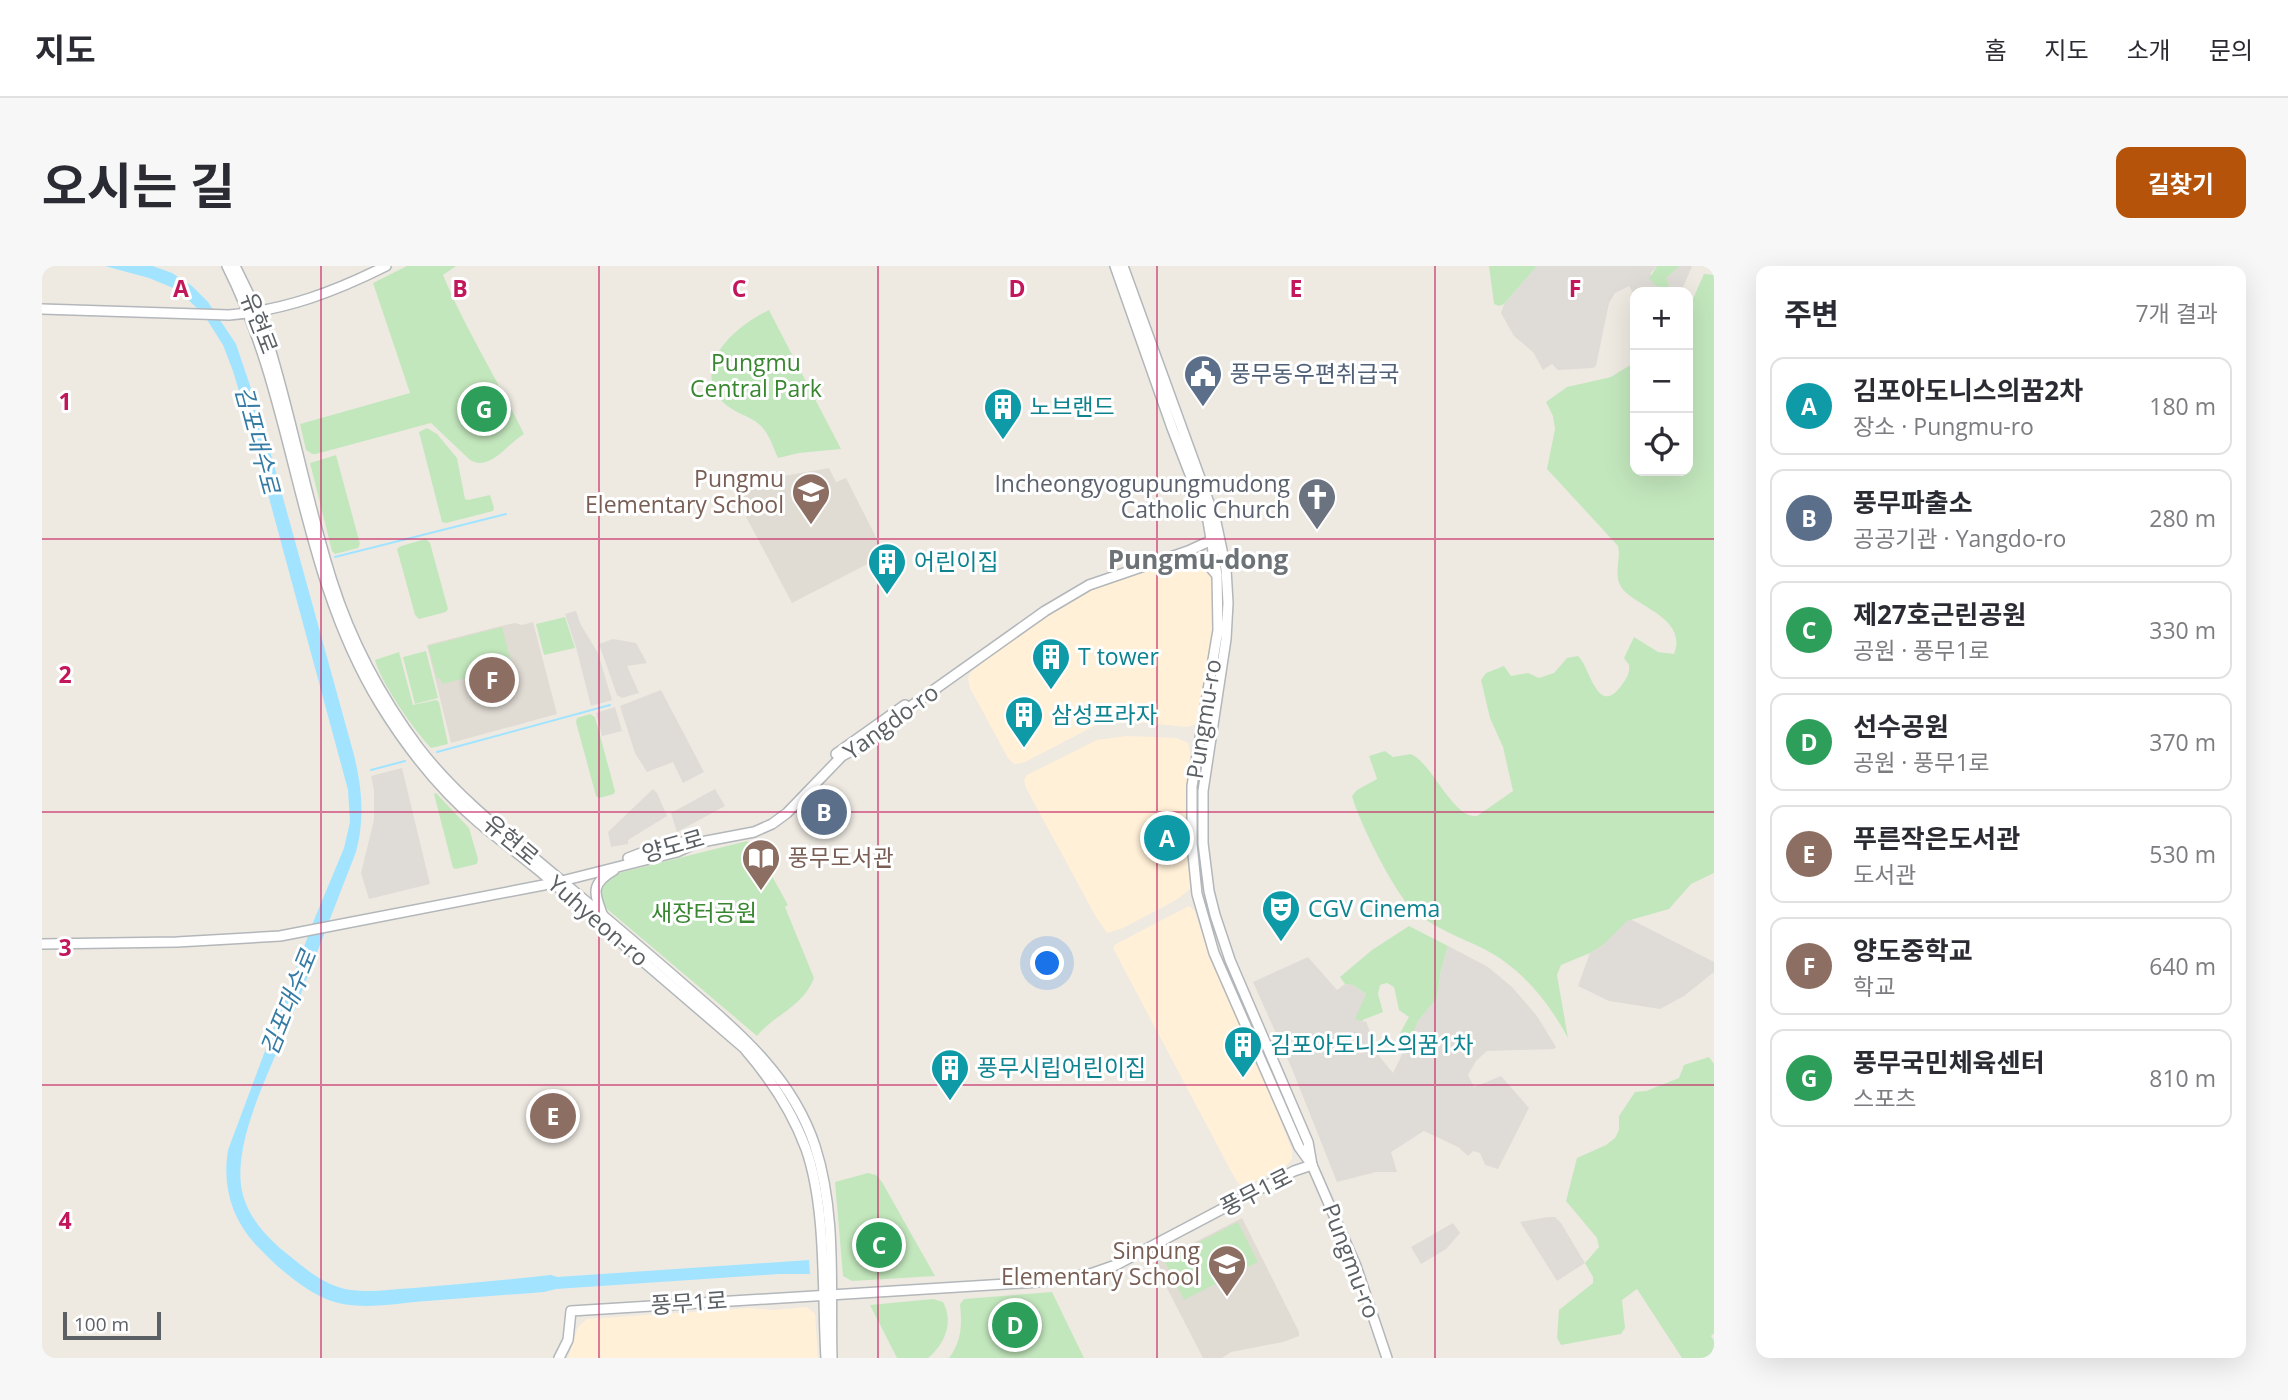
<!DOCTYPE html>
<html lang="ko">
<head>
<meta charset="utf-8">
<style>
	:root { --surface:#fff; --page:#f7f7f7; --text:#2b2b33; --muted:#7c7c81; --line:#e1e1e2; --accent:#b45309 }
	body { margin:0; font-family:"Open Sans","Noto Sans KR",sans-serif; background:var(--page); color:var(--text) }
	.controls { position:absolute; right:21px; top:21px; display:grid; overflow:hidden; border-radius:14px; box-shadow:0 7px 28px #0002 }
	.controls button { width:63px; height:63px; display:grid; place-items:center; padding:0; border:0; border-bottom:2px solid var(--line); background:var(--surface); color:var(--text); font:35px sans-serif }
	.scale { position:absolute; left:21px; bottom:18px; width:98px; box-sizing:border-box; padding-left:7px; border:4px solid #5b6064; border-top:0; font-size:19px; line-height:24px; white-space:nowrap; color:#5b6064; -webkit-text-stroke:5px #fff; paint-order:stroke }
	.you { position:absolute; left:1006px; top:698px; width:24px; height:24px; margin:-18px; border:5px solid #fff; border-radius:50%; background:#1a73e8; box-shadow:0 0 0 10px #1a73e833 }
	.badge { display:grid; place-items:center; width:46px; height:46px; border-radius:50%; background:var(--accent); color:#fff; font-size:23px; font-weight:700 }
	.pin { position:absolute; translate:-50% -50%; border:4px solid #fff; box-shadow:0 2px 7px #0006 }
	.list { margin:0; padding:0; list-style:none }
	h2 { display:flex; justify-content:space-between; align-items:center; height:91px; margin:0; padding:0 28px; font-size:30px }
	h2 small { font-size:23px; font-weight:400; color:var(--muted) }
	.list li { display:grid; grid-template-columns:46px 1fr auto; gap:21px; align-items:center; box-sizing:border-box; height:98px; margin:0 14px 14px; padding:0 14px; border:2px solid var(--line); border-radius:14px }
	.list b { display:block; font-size:26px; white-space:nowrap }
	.list p { margin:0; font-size:23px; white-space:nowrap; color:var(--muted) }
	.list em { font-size:23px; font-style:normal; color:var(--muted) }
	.icon { flex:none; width:38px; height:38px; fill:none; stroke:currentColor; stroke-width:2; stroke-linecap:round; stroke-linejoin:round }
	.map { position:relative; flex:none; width:1672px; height:1092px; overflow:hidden; border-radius:14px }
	header { display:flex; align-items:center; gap:42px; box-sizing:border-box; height:98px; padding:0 35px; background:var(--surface); border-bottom:2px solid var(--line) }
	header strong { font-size:33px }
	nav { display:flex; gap:38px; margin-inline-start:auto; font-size:24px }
	.intro { display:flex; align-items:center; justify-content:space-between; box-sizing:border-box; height:168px; padding:0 42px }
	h1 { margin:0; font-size:49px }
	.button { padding:18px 32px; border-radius:14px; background:var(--accent); color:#fff; font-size:24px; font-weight:700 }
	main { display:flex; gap:42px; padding:0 42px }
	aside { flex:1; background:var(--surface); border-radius:14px; box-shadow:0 7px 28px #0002 }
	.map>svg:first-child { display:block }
</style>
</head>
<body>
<header>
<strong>지도</strong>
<nav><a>홈</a><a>지도</a><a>소개</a><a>문의</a></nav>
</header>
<div class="intro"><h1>오시는 길</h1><a class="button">길찾기</a></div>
<main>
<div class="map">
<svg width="1672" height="1092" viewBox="0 0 1672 1092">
	<rect width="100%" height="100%" fill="#eeeae2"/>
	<g fill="#fff0d7">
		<path d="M1142 292H1155L1166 303 1170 318V363L1159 440 1154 458 1145 461 1075 454 1060 456 983 496 972 498 966 492 928 422 926 412 929 406 974 370 1044 325Z"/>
		<path d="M1085 470 1135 472 1146 477 1148 486 1143 552 1148 623 1134 634 1081 662 1065 667 1054 651 984 522 982 514 985 509 1055 474Z"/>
		<path d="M1147 640 1153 645 1161 671 1219 803 1250 884V893L1245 899 1202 921 1196 917 1190 907 1071 682 1074 678Z"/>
		<path d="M765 1041 773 1048 776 1092H526L536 1061 545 1053 707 1042 731 1044Z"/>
	</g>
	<g fill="#dfdcd7">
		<path d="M1495 0H1615L1608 8 1627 19 1624 12 1638 0H1650L1639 26H1593V30L1587 20 1573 27 1567 37 1554 100 1551 102 1516 104 1510 98 1501 104 1491 86 1472 70 1459 47 1462 38Z"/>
		<path d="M534 345 539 359 556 387 570 434 549 440 534 381 523 348Z"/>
		<path d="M571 373 594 377 605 397 585 400 597 427 580 432 575 429 557 378Z"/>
		<path d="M619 424 662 506 641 517 631 496 605 506 593 487 578 440Z"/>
		<path d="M573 441 580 465 560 470 554 447Z"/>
		<path d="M360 502 388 618 327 633 319 607 332 554V524L329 510Z"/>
		<path d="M611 523 615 527 625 550 586 574V578L569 581 566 566Z"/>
		<path d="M673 523 683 540 635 566 629 547Z"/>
		<path d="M1588 653 1672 696V706L1642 730 1618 743 1567 735 1536 720 1548 687 1561 679 1580 658Z"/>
		<path d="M1406 680 1446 701 1470 721 1495 750 1514 781 1512 783 1445 785 1434 795 1426 809 1432 821 1459 810 1487 842 1456 903 1443 899 1438 887 1431 885 1426 890 1416 881 1382 865 1349 886 1355 906H1334L1295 916 1250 803 1211 716 1266 691 1295 724 1303 718 1311 719 1324 728 1321 756 1324 755 1337 790 1351 807 1376 755 1395 732 1399 704Z"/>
		<path d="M1506 951H1513L1519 957 1543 997 1515 1015 1478 956Z"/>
		<path d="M1411 957 1418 967 1404 983 1379 998 1369 981Z"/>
	</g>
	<g fill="#e0dbd3">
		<path d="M787 202 794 216 804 212 843 289 750 337 694 232 730 212Z"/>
		<path d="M491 356 515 448 409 477 385 379 463 359 473 357 480 359Z"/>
		<path d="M1200 952 1257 1066V1070L1241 1076 1189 1086 1180 1092H1161L1112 997Z"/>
	</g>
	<g fill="#c3e7bd">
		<path d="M365 0H414L401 9C424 64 456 115 482 168 465 178 448 206 428 194L389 157 274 188H270L264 184 258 158 368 127 331 17Z"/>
		<path d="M1447 0H1495L1462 38 1457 40 1452 38Z"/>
		<path d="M1615 0H1638L1624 12 1627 19 1624 24H1619L1607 13Z"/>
		<path d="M1662 8 1672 9V607L1649 618 1627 643 1585 655 1561 679 1548 687 1519 699 1515 709 1526 772C1506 735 1479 702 1442 683 1418 671 1391 662 1371 644 1352 626 1317 556 1310 530L1315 524 1335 513 1327 490 1343 485 1351 491 1369 488C1391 498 1411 553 1435 550L1471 525 1461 481 1448 452 1439 414 1444 407 1462 400 1469 410 1486 407 1497 412 1512 407 1525 392 1536 390C1548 400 1555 452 1579 420 1584 413 1588 408 1587 399L1582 392 1592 371 1616 386 1632 388C1647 350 1588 340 1578 319 1572 307 1579 293 1576 280L1505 203 1513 163 1511 150 1504 136 1525 121 1569 111 1593 96V205H1646V44Z"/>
		<path d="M727 44 730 50 799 183 757 187 736 192C731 181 727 167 718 159 707 149 691 147 681 136 647 99 695 59 727 44Z"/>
		<path d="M385 162 395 168 415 192 423 233 426 234 448 229 452 242 451 245 404 257 400 256 377 166Z"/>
		<path d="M294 189 318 278 316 282 293 288 290 285 268 197Z"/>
		<path d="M380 274 384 273 388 277 406 343 404 346 377 353 373 349 355 283 359 280Z"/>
		<path d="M523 351 533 382 502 389 494 358Z"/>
		<path d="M460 361 470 400 400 418 398 412 395 413 386 380Z"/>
		<path d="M384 385 396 432 373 438 361 391Z"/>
		<path d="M357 386 371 439 394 434 397 436 406 478 389 482C372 464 339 417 333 394Z"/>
		<path d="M548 448 553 451 573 525 572 528 557 532 554 530 534 456 535 452Z"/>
		<path d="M394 527 427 562 436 593 435 598 414 603 411 602 392 528Z"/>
		<path d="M705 575 715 583 746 639 743 641 772 712C761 741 733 748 715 770L564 642 558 631 560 616 573 608Z"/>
		<path d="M1367 660 1406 680 1399 704 1395 732 1376 755 1369 772 1362 781 1357 769 1367 751 1357 744 1352 721 1345 717 1338 719 1336 728 1341 746 1318 755 1313 753 1324 728 1311 719 1303 718 1298 711 1330 684Z"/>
		<path d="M1667 791 1672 798V1067L1669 1070 1672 1075V1092H1640L1595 1023 1580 1034 1583 1062 1579 1068 1519 1079 1515 1072 1517 1044 1551 1017V1011L1543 997 1557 981 1555 972 1524 935 1535 892 1564 879 1573 872 1577 864V850L1593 826 1604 825 1637 812 1642 799Z"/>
		<path d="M826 907 834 909 840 916 893 1010 810 1015 801 1010 793 916Z"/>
		<path d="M1196 956 1216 996 1142 1034 1122 994Z"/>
		<path d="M1010 1026 1042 1092H907C920 1075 920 1058 918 1038L922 1033Z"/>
		<path d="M891 1033 901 1036C912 1056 903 1078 886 1092H855L828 1039Z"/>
	</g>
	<path fill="#a2e4ff" d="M63 0H111L130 7 150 20 166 36 194 78 219 152 312 489C320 522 323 552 314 586 292 642 271 698 249 753 230 800 193 870 199 919 203 950 226 973 249 991 266 1005 285 1021 309 1024 329 1027 351 1023 372 1022 418 1018 464 1014 509 1009L515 1011 767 994 768 1008H737L514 1023 502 1026C463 1029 424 1032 385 1035 353 1037 315 1046 284 1033 259 1022 235 1001 216 981 190 954 180 921 186 884L272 654 302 582 308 556 306 524 210 169 191 105 181 79 162 49 136 24 107 12Z"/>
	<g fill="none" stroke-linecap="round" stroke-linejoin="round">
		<g stroke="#a2e4ff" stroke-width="2">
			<path d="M293 291 464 248"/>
			<path d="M395 486 568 439"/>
			<path d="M329 504 363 495"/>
		</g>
		<defs>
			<g id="tertiary">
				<path d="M185 0C256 141 255 302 338 438 365 482 397 523 436 556 465 581 498 602 525 630L702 782C728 812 750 845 764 883 785 943 780 1028 784 1092"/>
				<path d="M193 0 215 45 227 79C251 157 265 237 290 315 309 375 339 431 377 482 411 526 453 560 496 595 547 638 599 681 649 725 701 770 751 813 773 880 795 948 788 1022 790 1092"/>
				<path d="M1073 0 1130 162 1166 255 1175 309 1176 364 1150 520V578L1155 628 1172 687 1257 881 1270 899 1266 876 1188 694 1173 649 1167 625 1161 577V525L1184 373 1186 337 1184 303 1174 256 1081 0"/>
				<path d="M0 43 187 49C244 44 292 26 344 0"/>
				<path d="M1140 289 1161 293 1174 308"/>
				<path d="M794 488 863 439"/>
				<path d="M586 592 607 584 653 573"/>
				<path d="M561 650C552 627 548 618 572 604"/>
				<path d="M0 678 135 676 238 670 512 617 635 586 654 577 712 566 730 558 745 547 800 490 817 481 865 443 1003 345 1047 319 1146 285 1170 274 1174 271"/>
				<path d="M1270 899 1314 1000 1345 1092"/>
				<path d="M517 1092 526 1074 529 1045 996 1016 1048 1008 1074 999 1252 905 1270 899"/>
			</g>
		</defs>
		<use href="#tertiary" stroke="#b3b7ba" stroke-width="12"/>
		<use href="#tertiary" stroke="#fff" stroke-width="9"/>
	</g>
	<path fill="none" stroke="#c2185b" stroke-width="2" stroke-opacity="0.55" d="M279 0V1092M557 0V1092M836 0V1092M1115 0V1092M1393 0V1092M0 273H1672M0 546H1672M0 819H1672"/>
	<defs>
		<symbol id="civic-pin" viewBox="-11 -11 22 30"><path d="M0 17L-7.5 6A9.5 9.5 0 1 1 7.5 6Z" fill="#5c6f8a" stroke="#fff"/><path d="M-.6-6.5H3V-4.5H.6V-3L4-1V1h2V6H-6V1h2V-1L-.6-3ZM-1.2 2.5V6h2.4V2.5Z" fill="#fff"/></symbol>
		<symbol id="building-pin" viewBox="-11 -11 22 30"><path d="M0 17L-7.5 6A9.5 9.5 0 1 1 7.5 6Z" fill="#0f9aa8" stroke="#fff"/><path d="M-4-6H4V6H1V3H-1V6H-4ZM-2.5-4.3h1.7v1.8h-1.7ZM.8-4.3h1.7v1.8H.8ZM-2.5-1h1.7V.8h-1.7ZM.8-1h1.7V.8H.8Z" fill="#fff"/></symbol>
		<symbol id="school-pin" viewBox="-11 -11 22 30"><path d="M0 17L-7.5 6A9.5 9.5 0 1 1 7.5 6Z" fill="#8d6e63" stroke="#fff"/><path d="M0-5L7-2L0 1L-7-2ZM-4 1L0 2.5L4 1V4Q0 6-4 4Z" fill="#fff"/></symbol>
		<symbol id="church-pin" viewBox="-11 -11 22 30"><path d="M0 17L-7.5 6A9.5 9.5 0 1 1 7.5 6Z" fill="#6b7280" stroke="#fff"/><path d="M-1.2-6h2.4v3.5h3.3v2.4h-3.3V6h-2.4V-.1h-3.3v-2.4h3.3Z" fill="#fff"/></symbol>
		<symbol id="library-pin" viewBox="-11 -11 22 30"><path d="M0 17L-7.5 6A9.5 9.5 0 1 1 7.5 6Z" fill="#8d6e63" stroke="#fff"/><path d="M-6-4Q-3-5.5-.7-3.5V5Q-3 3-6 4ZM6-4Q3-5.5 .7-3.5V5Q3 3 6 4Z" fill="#fff"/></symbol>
		<symbol id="theatre-pin" viewBox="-11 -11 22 30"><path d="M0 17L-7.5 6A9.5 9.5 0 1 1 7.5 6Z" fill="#0f9aa8" stroke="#fff"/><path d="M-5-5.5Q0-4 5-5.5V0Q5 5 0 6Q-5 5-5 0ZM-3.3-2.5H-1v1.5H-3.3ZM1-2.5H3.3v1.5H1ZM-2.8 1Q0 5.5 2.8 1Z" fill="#fff"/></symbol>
	</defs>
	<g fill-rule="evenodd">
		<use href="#civic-pin" x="1139" y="86" width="44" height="60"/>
		<use href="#building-pin" x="939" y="119" width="44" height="60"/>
		<use href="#school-pin" x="747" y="204" width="44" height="60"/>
		<use href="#church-pin" x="1253" y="209" width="44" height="60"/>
		<use href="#building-pin" x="823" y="274" width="44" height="60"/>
		<use href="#building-pin" x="987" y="369" width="44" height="60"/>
		<use href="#building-pin" x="960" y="427" width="44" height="60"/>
		<use href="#library-pin" x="697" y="570" width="44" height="60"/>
		<use href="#theatre-pin" x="1217" y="621" width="44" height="60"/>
		<use href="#building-pin" x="1179" y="757" width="44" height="60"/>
		<use href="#building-pin" x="886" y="780" width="44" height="60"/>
		<use href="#school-pin" x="1163" y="976" width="44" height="60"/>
	</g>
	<g text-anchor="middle" stroke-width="6" stroke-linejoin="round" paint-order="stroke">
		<g font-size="23" fill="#5b6064" stroke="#fff">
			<text transform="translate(217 57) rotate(69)" y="8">유현로</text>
			<text transform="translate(1162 453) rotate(-81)" y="8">Pungmu-ro</text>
			<text transform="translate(849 456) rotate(-36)" y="8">Yangdo-ro</text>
			<text transform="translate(469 574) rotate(40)" y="8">유현로</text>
			<text transform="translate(631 580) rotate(-16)" y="8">양도로</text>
			<text transform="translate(556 655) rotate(41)" y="8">Yuhyeon-ro</text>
			<text transform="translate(1214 926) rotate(-27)" y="8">풍무1로</text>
			<text transform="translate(1309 995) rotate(69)" y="8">Pungmu-ro</text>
			<text transform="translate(647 1037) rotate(-4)" y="8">풍무1로</text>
		</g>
		<g font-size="23" fill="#398630" stroke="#fff">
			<text x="714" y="105">Pungmu<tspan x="714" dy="26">Central Park</tspan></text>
			<text x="662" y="655">새장터공원</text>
		</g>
		<g font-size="23" fill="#4e5e75" stroke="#fff" text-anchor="start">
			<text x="1188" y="116">풍무동우편취급국</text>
		</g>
		<g font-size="23" fill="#0d838f" stroke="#fff" text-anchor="start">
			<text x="988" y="149">노브랜드</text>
			<text x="872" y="304">어린이집</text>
			<text x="1036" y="399">T tower</text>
			<text x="1009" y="457">삼성프라자</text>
			<text x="1266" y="651">CGV Cinema</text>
			<text x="1228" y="787">김포아도니스의꿈1차</text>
			<text x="935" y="810">풍무시립어린이집</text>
		</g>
		<g font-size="23" fill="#785e54" stroke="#fff" text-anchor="end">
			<text x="742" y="221">Pungmu<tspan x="742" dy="26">Elementary School</tspan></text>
			<text x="746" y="600" text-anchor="start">풍무도서관</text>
			<text x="1158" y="993">Sinpung<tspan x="1158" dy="26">Elementary School</tspan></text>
		</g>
		<g font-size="23" fill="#5b616d" stroke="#fff" text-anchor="end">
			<text x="1248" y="226">Incheongyogupungmudong<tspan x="1248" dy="26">Catholic Church</tspan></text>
		</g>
		<g font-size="24" font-style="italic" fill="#357ba4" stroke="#fff">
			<text transform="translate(215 174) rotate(75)" y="8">김포대수로</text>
			<text transform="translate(247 737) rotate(-68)" y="8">김포대수로</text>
		</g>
		<g font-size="26" font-weight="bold" fill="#6c7276" stroke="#fff">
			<text x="1156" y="303">Pungmu-dong</text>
		</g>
	</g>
	<g font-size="23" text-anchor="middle" font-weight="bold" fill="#c2185b" stroke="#fff" stroke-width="6" stroke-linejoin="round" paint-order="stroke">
		<text x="139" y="31">A</text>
		<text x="418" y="31">B</text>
		<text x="697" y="31">C</text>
		<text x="975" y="31">D</text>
		<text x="1254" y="31">E</text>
		<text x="1533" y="31">F</text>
		<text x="23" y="144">1</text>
		<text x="23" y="417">2</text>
		<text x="23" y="690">3</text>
		<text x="23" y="963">4</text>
	</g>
</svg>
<div class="controls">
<button>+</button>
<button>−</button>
<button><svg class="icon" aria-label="locate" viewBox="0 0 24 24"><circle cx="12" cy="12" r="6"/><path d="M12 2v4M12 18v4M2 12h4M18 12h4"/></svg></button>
</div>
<div class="scale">100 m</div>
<div class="you"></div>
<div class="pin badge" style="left:1125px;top:572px;background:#0f9aa8">A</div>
<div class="pin badge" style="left:782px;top:546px;background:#5c6f8a">B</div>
<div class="pin badge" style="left:837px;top:979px;background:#2e9e5b">C</div>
<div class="pin badge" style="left:973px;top:1059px;background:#2e9e5b">D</div>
<div class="pin badge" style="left:511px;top:850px;background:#8d6e63">E</div>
<div class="pin badge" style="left:450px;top:414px;background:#8d6e63">F</div>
<div class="pin badge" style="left:442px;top:143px;background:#2e9e5b">G</div>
</div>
<aside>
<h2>주변<small>7개 결과</small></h2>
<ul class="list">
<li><span class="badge" style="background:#0f9aa8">A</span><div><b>김포아도니스의꿈2차</b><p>장소 · Pungmu-ro</p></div><em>180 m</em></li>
<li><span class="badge" style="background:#5c6f8a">B</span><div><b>풍무파출소</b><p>공공기관 · Yangdo-ro</p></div><em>280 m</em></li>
<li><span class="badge" style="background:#2e9e5b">C</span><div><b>제27호근린공원</b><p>공원 · 풍무1로</p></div><em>330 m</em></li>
<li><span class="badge" style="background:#2e9e5b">D</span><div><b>선수공원</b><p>공원 · 풍무1로</p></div><em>370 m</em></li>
<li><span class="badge" style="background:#8d6e63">E</span><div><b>푸른작은도서관</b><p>도서관</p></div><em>530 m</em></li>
<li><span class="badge" style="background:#8d6e63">F</span><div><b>양도중학교</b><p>학교</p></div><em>640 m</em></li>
<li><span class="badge" style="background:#2e9e5b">G</span><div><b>풍무국민체육센터</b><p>스포츠</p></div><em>810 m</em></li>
</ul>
</aside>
</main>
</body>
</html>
